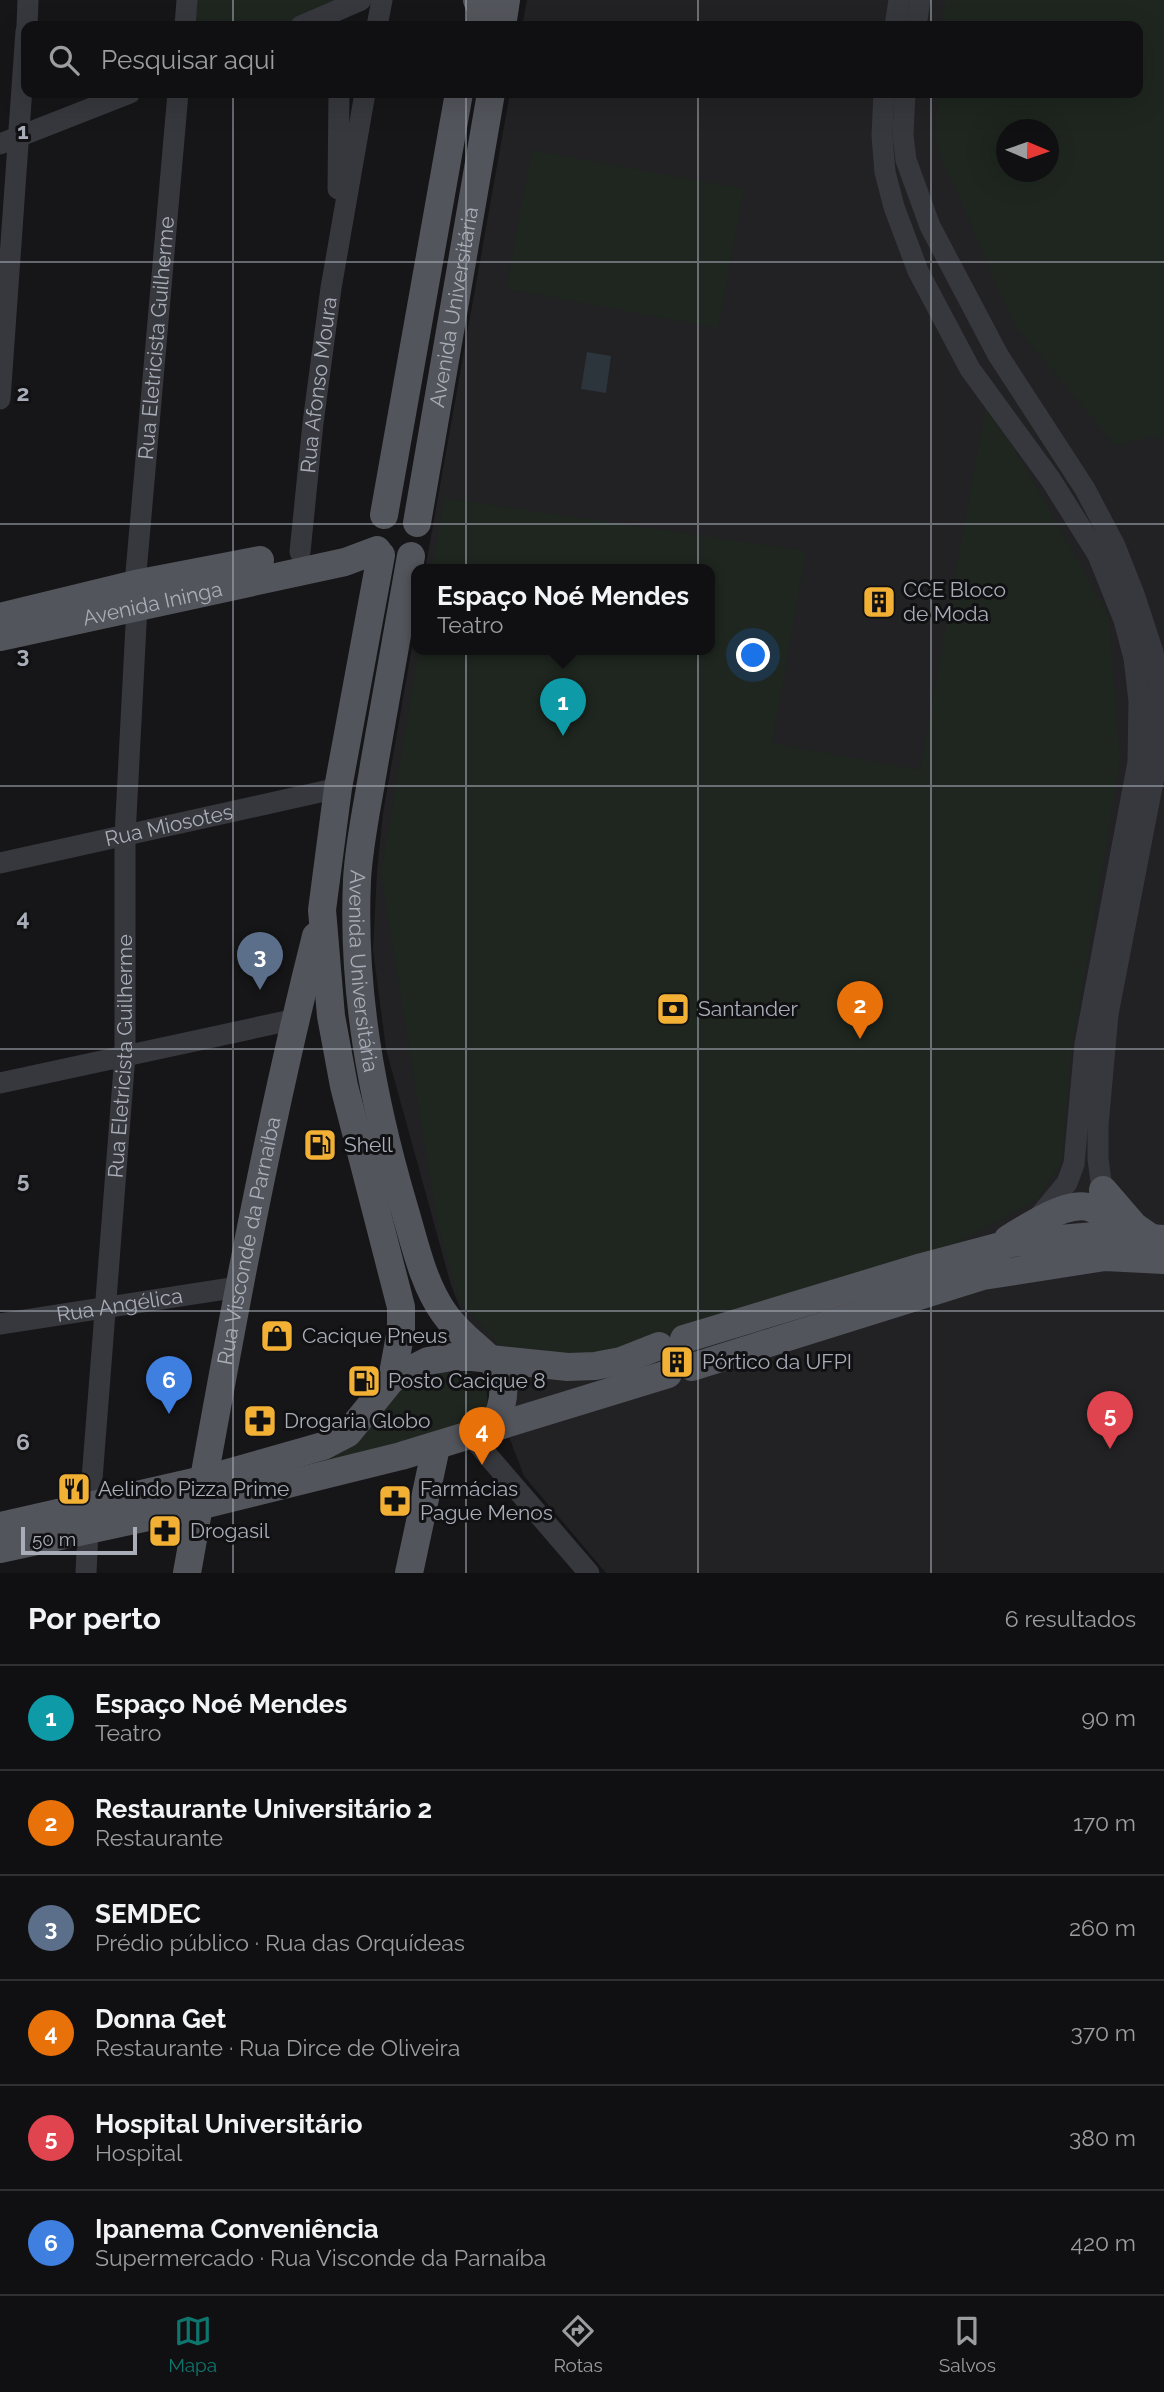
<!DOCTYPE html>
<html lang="pt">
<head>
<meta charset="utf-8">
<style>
	:root { --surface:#101012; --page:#1e1e20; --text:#f1f3f6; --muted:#9c9d9f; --line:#303032; --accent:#0f766e }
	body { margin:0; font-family:Raleway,sans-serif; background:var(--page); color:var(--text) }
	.compass { position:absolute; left:996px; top:119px; width:63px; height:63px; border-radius:50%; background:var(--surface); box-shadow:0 7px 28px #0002; rotate:92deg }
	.scale { position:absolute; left:21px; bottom:18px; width:116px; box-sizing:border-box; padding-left:7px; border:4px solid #a8adb8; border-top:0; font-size:19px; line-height:24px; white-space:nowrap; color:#a8adb8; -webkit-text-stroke:5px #111113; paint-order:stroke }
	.you { position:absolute; left:754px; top:656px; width:24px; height:24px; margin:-18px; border:5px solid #fff; border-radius:50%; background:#1a73e8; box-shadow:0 0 0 10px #1a73e833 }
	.badge { display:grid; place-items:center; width:46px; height:46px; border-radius:50%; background:var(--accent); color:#fff; font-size:23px; font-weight:700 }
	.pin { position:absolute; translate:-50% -58px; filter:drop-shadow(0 2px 4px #0008) }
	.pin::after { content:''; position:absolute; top:37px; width:24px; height:21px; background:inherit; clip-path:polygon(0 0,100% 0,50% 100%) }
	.popup { position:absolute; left:411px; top:564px; width:304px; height:91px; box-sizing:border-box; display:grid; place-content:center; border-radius:14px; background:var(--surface); filter:drop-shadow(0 2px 5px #0005); font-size:23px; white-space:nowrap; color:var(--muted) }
	.popup b { font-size:26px; color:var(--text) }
	.popup::after { content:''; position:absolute; left:50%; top:100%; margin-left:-14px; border:14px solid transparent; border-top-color:var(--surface) }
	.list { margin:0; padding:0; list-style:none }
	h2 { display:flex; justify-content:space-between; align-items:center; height:91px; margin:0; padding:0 28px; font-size:30px }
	h2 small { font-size:23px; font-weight:400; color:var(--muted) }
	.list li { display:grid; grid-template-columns:46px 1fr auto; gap:21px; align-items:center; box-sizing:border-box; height:105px; padding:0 28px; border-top:2px solid var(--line) }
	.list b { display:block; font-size:26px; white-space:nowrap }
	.list p { margin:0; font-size:23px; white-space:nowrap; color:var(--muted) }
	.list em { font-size:23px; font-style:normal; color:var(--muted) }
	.icon { flex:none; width:38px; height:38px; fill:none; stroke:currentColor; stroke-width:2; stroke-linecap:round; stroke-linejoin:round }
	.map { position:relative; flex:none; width:1164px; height:1573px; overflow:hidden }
	.search { position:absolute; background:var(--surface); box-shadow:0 7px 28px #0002; left:21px; right:21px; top:21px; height:77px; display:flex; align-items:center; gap:18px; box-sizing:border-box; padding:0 24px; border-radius:14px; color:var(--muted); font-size:26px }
	.sheet { height:721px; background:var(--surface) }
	nav { display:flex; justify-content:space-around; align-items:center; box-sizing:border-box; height:98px; border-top:2px solid var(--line); background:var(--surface); font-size:19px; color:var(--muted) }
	nav a { display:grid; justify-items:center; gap:4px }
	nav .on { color:var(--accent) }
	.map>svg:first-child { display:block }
</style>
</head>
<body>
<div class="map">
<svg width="1164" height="1573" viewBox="0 0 1164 1573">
	<rect width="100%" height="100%" fill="#161618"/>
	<path fill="#222225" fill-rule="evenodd" d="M527 0H1164V1573H606L524 1476 451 1285 386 1049 373 950 377 871 383 813 416 624V650H710V570H425L510 93H1138V26H522ZM1006 130H1048V172H1006Z"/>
	<g fill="#1e261f" fill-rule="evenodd">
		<path d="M193 0H349L296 26H190Z"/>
		<path d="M945 0H1164V438L1151 437 1115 446 1013 323 935 142 938 93H1138V26H943ZM1006 130H1048V172H1006Z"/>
		<path d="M532 150 744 189 718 328 506 289Z"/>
		<path d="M987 400 1109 616 1120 762 1070 1061 1062 1161 1037 1200 918 1264 806 1300 607 1356 507 1352 460 1302 438 1226 381 873 419 650H710V570H432L444 498 806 551 772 743 920 770Z"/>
		<path d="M456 1370C475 1373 490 1382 487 1405L476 1420 375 1454 242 1476 326 1451 411 1377Z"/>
	</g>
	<path fill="#2c353c" d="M587 352 611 356 606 393 581 389Z"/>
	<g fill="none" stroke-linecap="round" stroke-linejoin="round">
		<g stroke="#37383d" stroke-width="21">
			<path d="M27 26 28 0"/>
			<path d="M185 26 187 0"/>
			<path d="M301 26 361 0"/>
			<path d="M377 26 382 0"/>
			<path d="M895 26 899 0"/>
			<path d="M916 26 920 0"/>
			<path d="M884 93 882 136 885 172 894 207 918 271 970 369 1051 480 1098 555 1124 620 1134 658 1139 701 1138 762 1085 1044 1074 1164 1067 1183 1037 1219"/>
			<path d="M905 93 903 135 906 160 930 226 998 355 1085 489 1115 546 1134 594 1153 652 1158 684 1159 720 1156 766 1108 1014 1098 1125V1159L1104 1203"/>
			<path d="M0 144 130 93"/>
			<path d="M338 189 339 93"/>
			<path d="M0 399 26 31"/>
			<path id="s1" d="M300 552 313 423 331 288 365 93"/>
			<path id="s2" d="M135 584 178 93"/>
			<path id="s3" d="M0 863 338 788"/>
			<path d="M0 1083 296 1019"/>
			<path id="s4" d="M0 1324 238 1287"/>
			<path d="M470 1435 589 1573"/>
			<path id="s5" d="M90 1505 125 1055V836L137 606"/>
			<path d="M86 1573 88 1530"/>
		</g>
		<g stroke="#53555c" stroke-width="28">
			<path d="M477 0 481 10 480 26"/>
			<path d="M502 26 506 0"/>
			<path d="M384 515 459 93"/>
			<path id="s6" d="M417 523 491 93"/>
			<path d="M381 555 338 788 322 910 331 1016 344 1086 401 1307V1330L392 1379"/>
			<path id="s7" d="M411 556C399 626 386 695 374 765 368 803 359 842 357 880 352 991 372 1098 403 1204 414 1240 422 1282 444 1313 476 1359 524 1360 494 1426"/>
			<path d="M0 617 135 584 260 560"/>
			<path id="s8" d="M0 637 345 562 377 550"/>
			<path d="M1103 1190 1134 1226 1150 1237"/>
			<path d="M1008 1239C1030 1226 1085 1186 1104 1219 1109 1228 1107 1242 1102 1251"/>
			<path d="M684 1339 922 1267 1012 1243 1107 1235 1164 1239"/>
			<path d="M692 1367 983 1276 1105 1257 1164 1260"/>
			<path d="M0 1526 203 1480 323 1446 348 1433 392 1379 428 1361 452 1357H472L568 1367 595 1366 621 1361 659 1346"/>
			<path d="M0 1549 199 1506 401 1456 668 1374"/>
			<path id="s9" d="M187 1573C225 1360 263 1146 316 936"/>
			<path d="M409 1573 436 1447"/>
		</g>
	</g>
	<path fill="none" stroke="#a8adb8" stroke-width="2" stroke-opacity="0.55" d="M233 0V26M466 0V26M698 0V26M931 0V26M233 93V1573M466 93V1573M698 93V1573M931 93V1573M0 262H1164M0 524H1164M0 786H1164M0 1049H1164M0 1311H1164"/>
	<defs>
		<symbol id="building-square" viewBox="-11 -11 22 22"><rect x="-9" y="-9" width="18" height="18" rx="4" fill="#f2b134" stroke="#111113"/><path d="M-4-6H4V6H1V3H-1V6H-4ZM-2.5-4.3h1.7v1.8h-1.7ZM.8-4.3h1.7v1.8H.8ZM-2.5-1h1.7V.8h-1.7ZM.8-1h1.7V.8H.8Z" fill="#111"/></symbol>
		<symbol id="bank-square" viewBox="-11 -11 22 22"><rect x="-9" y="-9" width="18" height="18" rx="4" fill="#f2b134" stroke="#111113"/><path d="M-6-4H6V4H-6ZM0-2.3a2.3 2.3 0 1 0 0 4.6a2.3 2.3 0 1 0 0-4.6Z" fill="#111"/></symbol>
		<symbol id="fuel-square" viewBox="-11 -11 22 22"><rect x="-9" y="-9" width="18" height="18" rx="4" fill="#f2b134" stroke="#111113"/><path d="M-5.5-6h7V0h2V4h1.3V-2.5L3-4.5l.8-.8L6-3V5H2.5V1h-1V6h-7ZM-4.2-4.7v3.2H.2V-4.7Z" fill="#111"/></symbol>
		<symbol id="shop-square" viewBox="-11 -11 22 22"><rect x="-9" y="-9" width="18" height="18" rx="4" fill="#f2b134" stroke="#111113"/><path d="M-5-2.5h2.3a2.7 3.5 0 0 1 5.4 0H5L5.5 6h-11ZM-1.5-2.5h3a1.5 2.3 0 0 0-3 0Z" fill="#111"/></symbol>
		<symbol id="pharmacy-square" viewBox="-11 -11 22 22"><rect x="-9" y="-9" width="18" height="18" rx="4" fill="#f2b134" stroke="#111113"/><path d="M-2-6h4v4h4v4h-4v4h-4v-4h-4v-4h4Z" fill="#111"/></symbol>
		<symbol id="restaurant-square" viewBox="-11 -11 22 22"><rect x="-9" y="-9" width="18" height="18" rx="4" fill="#f2b134" stroke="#111113"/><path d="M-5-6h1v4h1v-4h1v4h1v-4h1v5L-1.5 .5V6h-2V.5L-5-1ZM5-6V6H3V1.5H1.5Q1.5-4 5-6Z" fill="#111"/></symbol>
	</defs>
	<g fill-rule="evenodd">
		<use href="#building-square" x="860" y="583" width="38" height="38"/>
		<use href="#bank-square" x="654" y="990" width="38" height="38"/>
		<use href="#fuel-square" x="301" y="1126" width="38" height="38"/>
		<use href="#shop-square" x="258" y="1317" width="38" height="38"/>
		<use href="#building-square" x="658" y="1343" width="38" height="38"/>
		<use href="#fuel-square" x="345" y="1362" width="38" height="38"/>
		<use href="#pharmacy-square" x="241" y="1402" width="38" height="38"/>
		<use href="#restaurant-square" x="55" y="1470" width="38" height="38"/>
		<use href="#pharmacy-square" x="376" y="1482" width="38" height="38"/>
		<use href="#pharmacy-square" x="146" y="1512" width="38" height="38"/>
	</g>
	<g text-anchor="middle" stroke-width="6" stroke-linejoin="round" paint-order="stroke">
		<g font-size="21" fill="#a8adb8" stroke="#111113">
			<text dy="7" stroke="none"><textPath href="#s6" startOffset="219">Avenida Universitária</textPath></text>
			<text dy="7" stroke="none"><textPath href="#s2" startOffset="247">Rua Eletricista Guilherme</textPath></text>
			<text dy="7" stroke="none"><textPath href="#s1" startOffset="168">Rua Afonso Moura</textPath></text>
			<text dy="7" stroke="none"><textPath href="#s8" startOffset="156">Avenida Ininga</textPath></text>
			<text dy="7" stroke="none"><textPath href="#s3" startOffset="173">Rua Miosotes</textPath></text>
			<text dy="7" stroke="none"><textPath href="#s7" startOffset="420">Avenida Universitária</textPath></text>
			<text dy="7" stroke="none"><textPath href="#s5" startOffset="450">Rua Eletricista Guilherme</textPath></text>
			<text dy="7" stroke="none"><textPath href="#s9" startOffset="338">Rua Visconde da Parnaíba</textPath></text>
			<text dy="7" stroke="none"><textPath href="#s4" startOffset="121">Rua Angélica</textPath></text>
		</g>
		<g font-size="21" fill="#a8adb8" stroke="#111113" text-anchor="start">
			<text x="903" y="597">CCE Bloco<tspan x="903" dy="24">de Moda</tspan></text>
			<text x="698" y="1016">Santander</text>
			<text x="344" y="1152">Shell</text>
			<text x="302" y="1343">Cacique Pneus</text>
			<text x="702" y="1369">Pórtico da UFPI</text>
			<text x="388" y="1388">Posto Cacique 8</text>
			<text x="284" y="1428">Drogaria Globo</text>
			<text x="98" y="1496">Aelindo Pizza Prime</text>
			<text x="420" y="1496">Farmácias<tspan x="420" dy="24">Pague Menos</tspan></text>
			<text x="190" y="1538">Drogasil</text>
		</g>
	</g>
	<g font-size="23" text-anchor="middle" font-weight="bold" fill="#a8adb8" stroke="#111113" stroke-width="6" stroke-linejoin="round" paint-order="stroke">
		<text x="23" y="139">1</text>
		<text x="23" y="401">2</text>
		<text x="23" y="663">3</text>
		<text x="23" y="926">4</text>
		<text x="23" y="1188">5</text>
		<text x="23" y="1450">6</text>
	</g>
</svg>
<svg class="compass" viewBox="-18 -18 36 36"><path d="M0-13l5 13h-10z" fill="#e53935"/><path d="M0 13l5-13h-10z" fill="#9c9d9f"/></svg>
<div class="scale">50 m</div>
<div class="you"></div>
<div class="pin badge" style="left:563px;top:736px;background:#0f9aa8">1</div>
<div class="popup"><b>Espaço Noé Mendes</b>Teatro</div>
<div class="pin badge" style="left:860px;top:1039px;background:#e8710a">2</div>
<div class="pin badge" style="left:260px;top:990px;background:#5c6f8a">3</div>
<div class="pin badge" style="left:482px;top:1465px;background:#e8710a">4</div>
<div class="pin badge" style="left:1110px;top:1449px;background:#e0444e">5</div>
<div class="pin badge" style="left:169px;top:1414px;background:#3f7fe0">6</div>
<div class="search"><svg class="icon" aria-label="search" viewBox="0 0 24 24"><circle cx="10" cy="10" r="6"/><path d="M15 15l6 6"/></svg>Pesquisar aqui</div>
</div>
<section class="sheet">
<h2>Por perto<small>6 resultados</small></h2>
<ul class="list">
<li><span class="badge" style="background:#0f9aa8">1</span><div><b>Espaço Noé Mendes</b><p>Teatro</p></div><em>90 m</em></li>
<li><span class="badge" style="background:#e8710a">2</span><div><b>Restaurante Universitário 2</b><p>Restaurante</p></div><em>170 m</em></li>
<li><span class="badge" style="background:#5c6f8a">3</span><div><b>SEMDEC</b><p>Prédio público · Rua das Orquídeas</p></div><em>260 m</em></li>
<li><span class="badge" style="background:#e8710a">4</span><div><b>Donna Get</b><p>Restaurante · Rua Dirce de Oliveira</p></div><em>370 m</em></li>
<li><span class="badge" style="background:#e0444e">5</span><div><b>Hospital Universitário</b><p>Hospital</p></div><em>380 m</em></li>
<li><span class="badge" style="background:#3f7fe0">6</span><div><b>Ipanema Conveniência</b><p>Supermercado · Rua Visconde da Parnaíba</p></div><em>420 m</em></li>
</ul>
</section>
<nav>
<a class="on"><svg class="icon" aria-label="map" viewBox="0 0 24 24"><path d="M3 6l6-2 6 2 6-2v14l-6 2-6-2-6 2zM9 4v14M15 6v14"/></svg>Mapa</a>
<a><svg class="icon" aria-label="directions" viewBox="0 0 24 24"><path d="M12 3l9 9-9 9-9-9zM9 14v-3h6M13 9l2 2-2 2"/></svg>Rotas</a>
<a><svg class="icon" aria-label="saved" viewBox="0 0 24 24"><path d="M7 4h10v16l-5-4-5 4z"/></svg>Salvos</a>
</nav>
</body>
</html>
